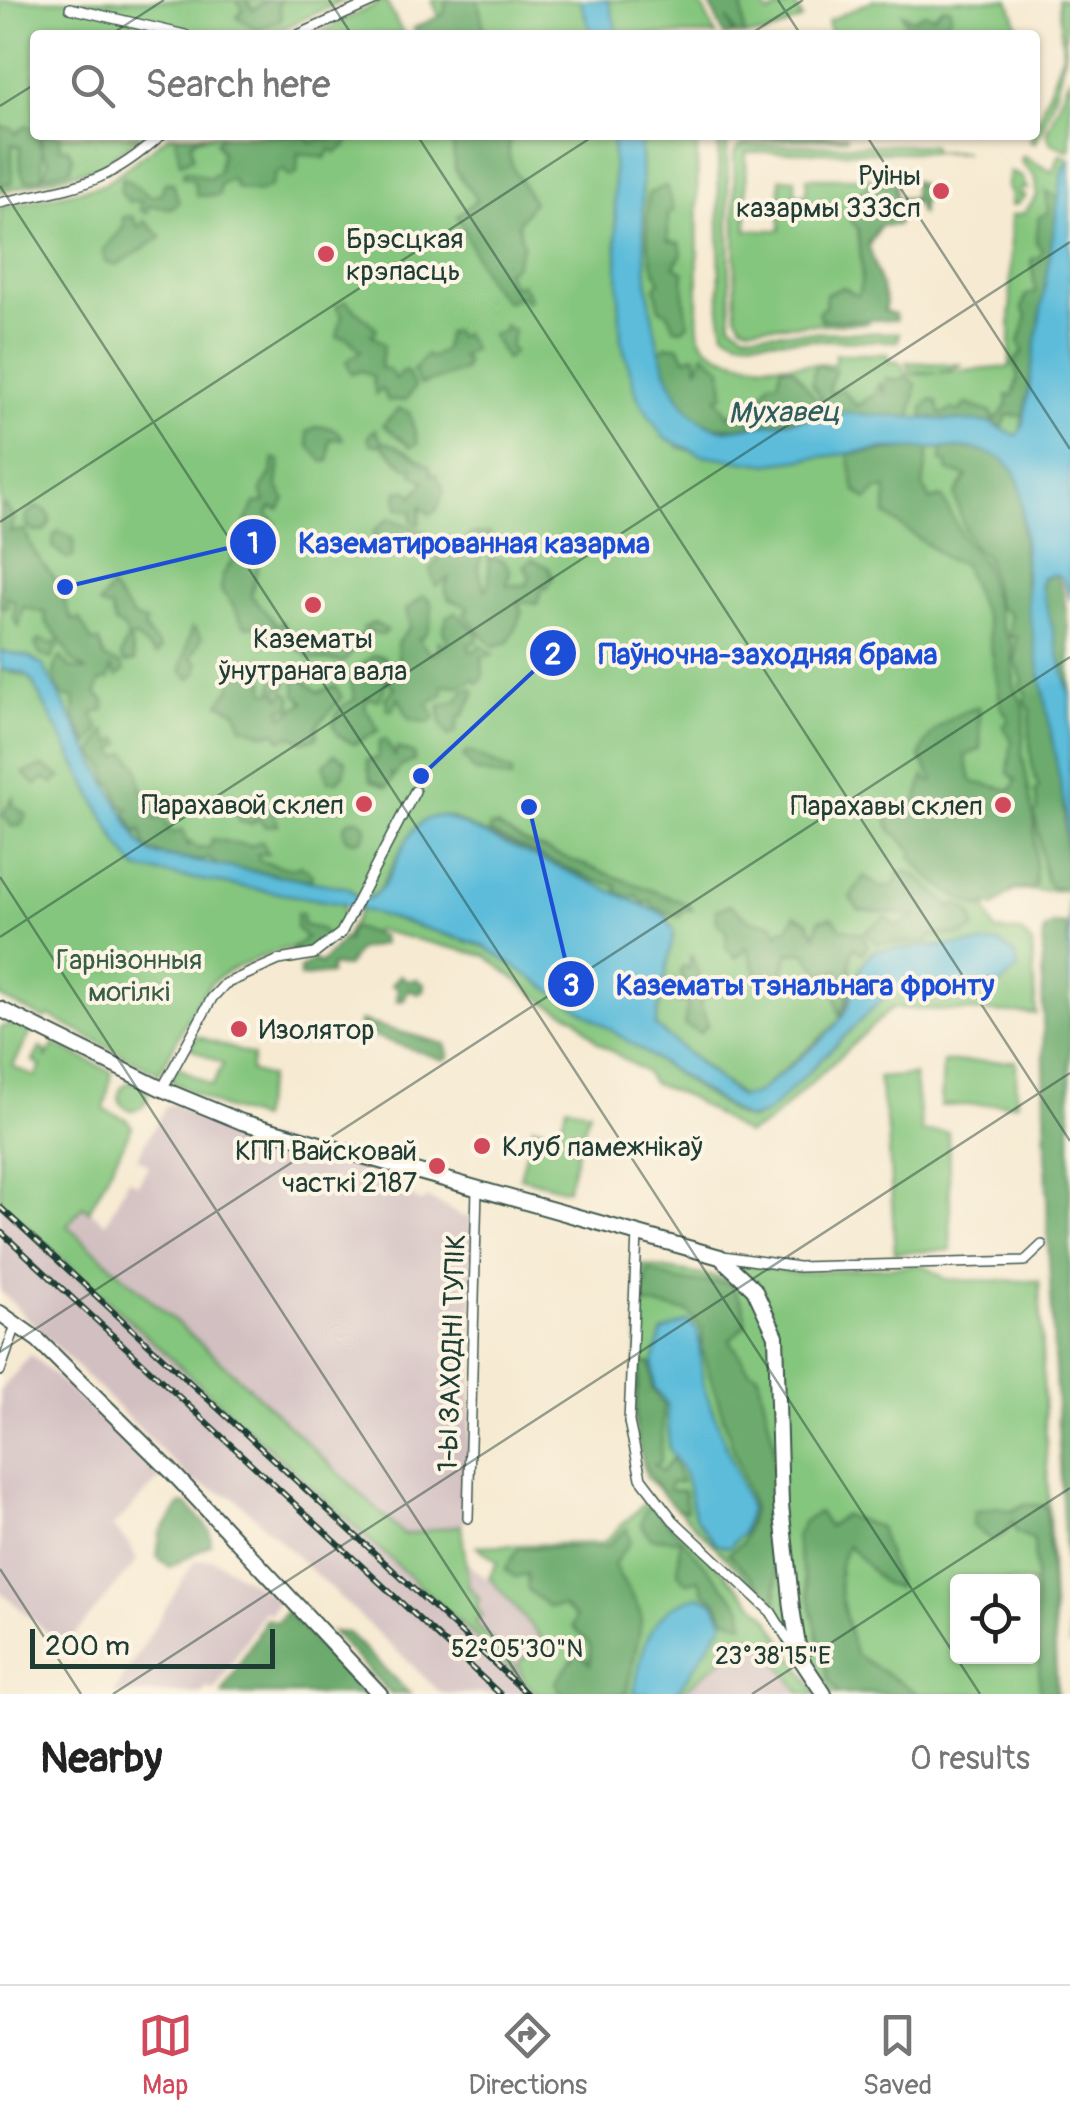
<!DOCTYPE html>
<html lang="en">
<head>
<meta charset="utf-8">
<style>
	:root { --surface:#fff; --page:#f2f2f2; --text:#222; --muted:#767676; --line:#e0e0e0; --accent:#d1495b }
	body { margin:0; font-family:Pangolin,sans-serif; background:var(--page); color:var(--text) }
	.controls { position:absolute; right:30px; bottom:30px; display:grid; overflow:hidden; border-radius:10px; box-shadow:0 2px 8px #0004 }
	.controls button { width:90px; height:90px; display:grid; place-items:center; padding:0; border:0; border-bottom:2px solid var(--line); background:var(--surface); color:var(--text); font:50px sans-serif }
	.scale { position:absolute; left:30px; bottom:25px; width:245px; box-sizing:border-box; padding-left:10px; border:5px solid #1f3d34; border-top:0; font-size:28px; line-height:35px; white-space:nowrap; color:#1f3d34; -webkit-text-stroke:8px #fcf5e5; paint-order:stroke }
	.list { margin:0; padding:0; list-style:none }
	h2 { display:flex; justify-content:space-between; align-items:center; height:130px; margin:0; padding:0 40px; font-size:42px }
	h2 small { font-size:32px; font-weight:400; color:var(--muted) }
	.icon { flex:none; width:55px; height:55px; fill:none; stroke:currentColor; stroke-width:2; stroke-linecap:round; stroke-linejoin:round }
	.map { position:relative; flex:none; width:1070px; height:1694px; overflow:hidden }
	.search { position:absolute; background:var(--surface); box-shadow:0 2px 8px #0004; left:30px; right:30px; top:30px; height:110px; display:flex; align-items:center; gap:25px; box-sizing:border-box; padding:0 35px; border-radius:10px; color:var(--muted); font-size:38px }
	.sheet { height:290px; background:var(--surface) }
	nav { display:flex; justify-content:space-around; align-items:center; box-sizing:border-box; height:140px; border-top:2px solid var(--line); background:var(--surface); font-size:28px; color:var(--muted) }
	nav a { display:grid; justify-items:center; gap:5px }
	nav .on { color:var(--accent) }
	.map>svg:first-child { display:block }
</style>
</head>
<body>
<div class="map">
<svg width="1070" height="1694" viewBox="0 0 1070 1694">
	<rect width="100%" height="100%" fill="#fcf5e5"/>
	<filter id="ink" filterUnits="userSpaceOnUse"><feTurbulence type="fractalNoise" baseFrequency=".01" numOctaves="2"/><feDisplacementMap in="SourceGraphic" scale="20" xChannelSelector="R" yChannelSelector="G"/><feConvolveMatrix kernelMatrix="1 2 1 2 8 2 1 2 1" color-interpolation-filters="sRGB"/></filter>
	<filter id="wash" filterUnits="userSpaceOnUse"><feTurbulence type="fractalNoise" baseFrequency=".0048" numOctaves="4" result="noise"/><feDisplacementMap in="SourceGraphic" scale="40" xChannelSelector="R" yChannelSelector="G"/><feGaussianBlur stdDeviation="2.25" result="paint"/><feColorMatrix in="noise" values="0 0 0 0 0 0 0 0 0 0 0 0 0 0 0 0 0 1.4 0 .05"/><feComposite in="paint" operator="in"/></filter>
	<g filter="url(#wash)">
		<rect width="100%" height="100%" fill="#f6ead2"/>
		<g fill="#d2bfc1">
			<path d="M173 1104 257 1146 264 1138 348 1162 421 1202 428 1198 463 1217 474 1215 468 1518 461 1525 466 1563 543 1619 557 1694H442L235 1498 192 1481 0 1291V1164L66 1225 83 1205 106 1223 128 1179 138 1184 149 1165 137 1158 166 1106Z"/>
			<path d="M31 1354 162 1477 112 1527 130 1545 137 1561 64 1647 0 1591V1391Z"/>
			<path d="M213 1559 279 1599 270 1614 264 1611 214 1692 207 1687 203 1694H114L194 1561Z"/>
			<path d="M752 1635 769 1650 801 1694H679Z"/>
		</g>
		<g fill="#85c67e" stroke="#528259" stroke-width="2.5" fill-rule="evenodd">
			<path d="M0 0H345L268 35H35V135H141L102 166 0 192Z"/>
			<path d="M385 0 404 35H314Z"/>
			<path d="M432 0H580L592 35H415L441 21Z"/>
			<path d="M608 0H699L716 35H618Z"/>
			<path d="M708 0H762L768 14 795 2 802 19 766 35H724Z"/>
			<path d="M873 0H1009L1021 35H831L828 21Z"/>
			<path d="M1058 0H1066C1070 54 1057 95 1036 143L1030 141 1063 53Z"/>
			<path d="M1070 75V151L1051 143 1046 134Z"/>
			<path d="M170 135H612L621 340 679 448 764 464 883 449 971 448C1014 592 1067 738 1068 890L1014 891 986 908 995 931 1021 932 1032 944 1036 1014 892 1008 767 1124 746 1134 690 1098 652 1083 645 1072 597 1042 578 1019 546 1003 486 956 377 930 337 951 361 909 495 950 736 1115 751 1120 766 1114 890 991 993 985 861 966 842 1019 756 1094 743 1098 655 1026 668 918 449 817 408 838 378 892 368 899 357 897 348 888 157 856 143 848 43 666 29 657 0 651V208L103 185Z"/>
			<path d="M640 135H697L698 311C699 318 698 328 700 335 712 373 803 363 835 364V354H888L889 362H899L910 375 936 373 911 371 906 362 963 365 940 373 1010 367 1011 216 1024 213 1037 196 1036 179 1021 161 1023 156 1053 172 1060 154 1070 159 1063 170 1020 433 1011 436 999 426 727 430C709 413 678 394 666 372 640 325 644 193 640 135Z"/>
			<path d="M718 135H727L731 323 744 332 899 333 898 341 738 339 724 332 720 310Z"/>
			<path d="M738 135H846L847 138 744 141Z"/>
			<path d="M742 145H932L933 151 966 152H746L747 230H780V179L795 178V195L806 194 807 178H895L896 198 867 249 868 323 749 326 742 324 736 314 734 153Z"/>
			<path d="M1010 172 1022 177 1027 189 1022 188 1020 194 1025 196 1017 204 1011 205 1012 194 1007 188Z"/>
			<path d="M0 669 30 678 119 845 137 869 343 904C348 947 312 941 285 949 264 956 223 969 209 986 189 1011 175 1046 159 1074L49 1016 45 1019 0 997Z"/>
			<path d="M15 1024 31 1032 13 1066 35 1077 41 1066 33 1061 40 1048 47 1052 45 1059 54 1044 112 1072 104 1110 127 1119 132 1127 89 1211 83 1206 67 1226 236 1375 404 1535 461 1525 469 1587 479 1598 477 1609 482 1615 475 1624 511 1659 516 1674 0 1202V1027Z"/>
			<path d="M197 1036 253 1056 250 1071 269 1077 259 1119 221 1107 170 1081 178 1067 212 1086 223 1064 190 1048Z"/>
			<path d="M1016 1061 1017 1103 941 1106 943 1062Z"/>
			<path d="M914 1075 922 1132H948L951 1250 895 1253 888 1132 878 1078Z"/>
			<circle cx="133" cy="1096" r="14"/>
			<path d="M567 1106 589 1111 567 1190 520 1177 533 1126 559 1131Z"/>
			<path d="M731 1261 794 1273 923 1265 948 1280 1039 1281 1057 1694H832L780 1612 646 1477 634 1422 642 1265 727 1279ZM958 1582H1032V1656H958Z"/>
			<path d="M650 1498 767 1616 817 1694H801L769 1650 752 1636 679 1694H538L524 1681 518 1664 542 1639 489 1577 497 1562 477 1546 603 1543Z"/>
		</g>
		<g fill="#6cab6d" stroke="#467450" stroke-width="2.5">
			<path d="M236 0H247L253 10 267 0H283L278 4 282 19 258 30 237 17 243 9Z"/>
			<path d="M446 0H478L485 35H415L414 28 444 14Z"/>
			<path d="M708 0H742L744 35H736L727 18 733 35H724Z"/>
			<path d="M943 7 950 8 951 17C938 31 922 35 904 35L909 30 902 14 913 19 925 13 934 16Z"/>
			<path d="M26 125 35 130 42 150 41 135H60V148H68L73 158 70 169 44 176 49 161 42 151V178L26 181 21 172 20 147 12 144V183L4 185 0 182V126L14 129 16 134Z"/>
			<path d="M175 135H214L198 137 191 143 193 158 180 163Z"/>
			<path d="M222 135H306L311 143 322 138 330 140 331 135H348L347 145 336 153 331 149 325 158 298 153 297 173 290 177 283 170 276 173 271 186 259 192 236 188 233 179 220 184 219 195 197 196 193 179 183 177 184 170 210 178 218 173 222 152 216 142Z"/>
			<path d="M445 135 511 136C501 160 523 182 533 202L518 223 523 245 515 266 506 271 513 287 521 283 530 298 527 302 519 296 507 302C480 282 473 244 457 216L477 200 455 169 453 144Z"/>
			<path d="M123 177 151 197 161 193 165 183H173L179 203 171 208 149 206 147 213 140 210 142 201 129 202 120 192Z"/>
			<path d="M914 181 924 187 921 215 916 201 903 211 897 225 879 226 868 243 886 302 884 311 895 314 896 320H821L818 312 825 307 826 294 843 287 857 296C867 276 858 250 858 228L850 221 852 209 857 210 856 199 862 196 859 192 870 184 895 185 896 198H913Z"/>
			<path d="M666 186 674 210 668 214V241L680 243 682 254 674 266 684 272C682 290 685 306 689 323L682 329 675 328 668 313 660 309 655 287 660 281C645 255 646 224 648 194Z"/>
			<path d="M1046 191 1060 199 1024 416 1007 415 1002 429 995 421 1008 404 1007 395 1013 396 1018 377 1014 361 1023 352 1019 342 1027 316 1022 308 1026 295 1035 293 1032 259 1039 258 1042 250 1036 242 1039 217 1048 212Z"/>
			<path d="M132 216 139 228 144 221 162 237 117 265 105 262 103 250 123 228V217Z"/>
			<path d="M346 301 377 329 372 335 384 345 380 368 389 370 396 380 401 372H407L415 387 406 400 388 401 382 389 376 394 372 376 362 371 351 373 346 362 361 351 347 338 337 337 342 315 336 306Z"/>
			<path d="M504 325 514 331 510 347 514 352 506 360 491 334 504 331Z"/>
			<path d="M453 331 458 337 464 333 473 349 461 356 466 362 463 371 420 385 413 371 426 355 430 358 444 350 447 333Z"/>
			<path d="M665 346H679L685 358 696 355 698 369 704 353 722 368 724 395 717 397 729 416 738 410 749 420 765 410 761 398 770 382 778 381 782 365 794 369 817 401 822 399 812 384 815 364 836 370 829 386 831 394 842 389 857 406 875 394 880 383 884 393 886 378 900 381 905 376 916 384 911 418C877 418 845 412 811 416 731 425 694 456 659 355Z"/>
			<path d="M931 400 937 402 941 415 953 409 958 412 967 404 992 413 994 419 990 423 924 418 923 407Z"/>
			<path d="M399 409 409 412 418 443 411 447 383 425Z"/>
			<path d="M315 427C326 426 338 427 343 439H330L329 461 323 462 309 446 307 432Z"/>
			<path d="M375 429 382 442C400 444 416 458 430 467L431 475 436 474 444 491 436 511 430 514 421 506 419 525 412 521V511L398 508 397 491 407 490 413 496 425 482 412 473 413 467 407 468 381 445 371 444 368 437Z"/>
			<path d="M929 447 923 486 931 500 942 497 962 536 983 563 1003 629 1012 644 1014 685 1025 710 1022 752 1033 814 1038 810 1035 790 1039 788C1030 770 1028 729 1031 710L1025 702 1027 693 1020 687 1023 680 1015 660 1017 637H1010V614L998 607 986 556C965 545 961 517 955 495L967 476 948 471 946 462 941 461 942 448 981 449 1001 457 1014 470 1021 488 1024 578 1063 791 1068 890 1050 887C1040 874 1042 837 1034 814L1036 885 1030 889 1015 888 994 907 986 904 981 908C951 895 930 883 911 856L914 852 891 830 885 815 893 804 906 808 915 805 924 776 928 782 934 781 920 758C926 730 953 714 979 707L981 749 965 756 972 782 1012 790 1016 780 1008 773 1012 740 1003 726 1009 720 1001 706 987 622 963 564 947 559 886 515V489L876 490 867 500 855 490 848 454Z"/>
			<path d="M274 458 280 461 277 485 285 499 279 510 271 507 268 514 276 523 271 554 259 562 251 595 277 625 282 622 291 635 300 632 321 650 335 651 343 640 362 635 363 628 374 623 387 630 383 635 369 631 344 662 311 659 297 648 274 645 259 625 247 627C236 617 235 603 221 591L223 575 234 558 231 554 255 503 265 502 261 490 272 471Z"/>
			<path d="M5 505 14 518 10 532 26 530C30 554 47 565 58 585 66 598 64 610 74 621L79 618 92 642 99 641 105 659 121 664 124 671 117 677 111 668 109 679 100 681 96 694 105 701 104 710 92 714 100 730 89 744 75 720 74 697H63C54 681 49 672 61 657L70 668 87 671 71 660 64 644 56 648 52 659 40 655 35 644 39 640 53 644 61 640 46 622 45 613 23 607 19 627 14 619V601L7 597V608L0 606V511Z"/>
			<circle cx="38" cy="520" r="12"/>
			<path d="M389 518 432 535 428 545 416 555 388 545 383 556 375 549 374 531Z"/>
			<path d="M60 531 74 539 73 557 67 559 53 547 54 535Z"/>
			<path d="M490 533 492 542 483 544 478 568 485 590 489 584V557L504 561 510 570 507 585H527L530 576 524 566 532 559 549 568 553 577 547 589 543 586 537 604 518 601 522 613 509 642 493 646 464 614 469 607 449 599 445 588 449 578 436 586 430 570 438 560V543L449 545 451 555 472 534Z"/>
			<path d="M1055 574C1070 590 1070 668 1070 696L1042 594 1043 578Z"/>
			<path d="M111 588 134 618 146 622 144 629 161 649 157 655 135 637 130 641 135 661 126 663 121 656 128 637 124 628 115 624 111 609 99 605Z"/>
			<path d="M423 596 430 600C434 616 430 635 418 639L430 653 438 652V641L445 645 448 640 443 632 447 616 455 612 478 634 477 641 468 645 470 651 477 650 480 644 493 654 482 657 483 677 478 683 473 679 463 686 443 685V694L428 704 435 718 429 723 409 719 399 698 392 710H388L385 698 395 688 388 681 399 669 397 643 410 627 406 610Z"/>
			<path d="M192 627 202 637 191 658 198 662 197 673 190 679 181 670Z"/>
			<path d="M373 655 384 657C389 671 387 687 378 700L367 698 365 707 379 730 354 744 339 736 333 725 340 708 355 699 349 678Z"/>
			<path d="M262 668 266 692 272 693 276 670 286 676 288 685 276 691 281 698 285 691 291 696 292 707 281 709 283 717 304 702 296 694 295 678 299 676 318 692 335 686 342 697 317 726V737L303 742 293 736 280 739 275 732C261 738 255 727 242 727L236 711 219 703 230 690 233 678Z"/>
			<path d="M471 688 475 692 463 716 460 715 455 733 448 736 441 723 440 706 457 701 463 691Z"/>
			<path d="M105 731 112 743 119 739 122 744 114 750 119 757 127 753 138 767 142 790 155 804 154 819H164L171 833 183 831 188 846 190 841 199 849 210 847 212 839 251 846 262 841 268 854H257L259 861 291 869 301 865 312 874 311 880 217 865 208 857 203 861C183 858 164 858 146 848L140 829 137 833 126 814 129 809 121 805 114 783 110 784 105 766 93 754Z"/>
			<path d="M385 739 395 756 397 748 414 754V761L400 767 395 776 390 772 393 779 387 787 371 780 367 760 377 759 380 741Z"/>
			<path d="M469 751 512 772 511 779 474 771 463 756Z"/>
			<path d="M334 754 346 761 344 774 337 781H328L324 765Z"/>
			<path d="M43 766 61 777 53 783 44 778 36 785 23 773Z"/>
			<path d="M14 795 13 805 27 815 20 826H11L3 815Z"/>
			<path d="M255 800 264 805 270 801 278 825 265 826 257 818 253 824 240 822 234 802 250 808Z"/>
			<circle cx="355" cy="830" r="11"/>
			<path d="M497 826 526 843 688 904 692 910 683 909 679 917 653 907 650 901 645 904 636 895 631 898 617 892 616 885 594 880 489 833 490 827Z"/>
			<path d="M906 871 920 878 952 909 955 904C968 907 974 916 975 929L962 935 931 936 927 943H876L865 931 886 917 897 926 915 916 859 910 850 898 864 876 879 887H890L897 881 896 874Z"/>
			<path d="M730 905 750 920 774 924 778 934 782 928 787 930 795 915 808 921 816 935 819 920 832 917 841 928 863 934 868 946 862 953 854 947C846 965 856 990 840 1016L836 1001 838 971 821 973 804 952 789 953 782 974 760 984 747 947 736 958 726 948 727 931 717 922 716 910Z"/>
			<path d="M297 913H302L303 925 321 929 327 939 312 952 287 955 306 937 296 928Z"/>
			<path d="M1054 924 1067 925 1070 990V1647L1048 1241 1042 971 1044 930Z"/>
			<path d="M350 927 381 936 383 944 358 950 346 967 331 966 330 974 300 977V969L314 959 320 964 343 939 347 941Z"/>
			<path d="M691 954 705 991 700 1004 708 1025 700 1033 684 1025 688 1003 676 1002 673 992 670 998 661 995 672 980 685 985 680 973 683 966 689 969Z"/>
			<path d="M400 975 408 981 417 979 424 984 423 991 418 994 408 989 404 1000 397 1001 398 989 392 985Z"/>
			<path d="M360 1021 445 1044 449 1057 443 1060 358 1031Z"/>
			<path d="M648 1270 679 1281 730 1283 743 1305 746 1324 730 1340 749 1370 758 1374 774 1444 777 1603 728 1553 742 1543 753 1509 701 1348 703 1330 688 1312 642 1303Z"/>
			<path d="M641 1362 651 1364 652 1388 664 1405 660 1463 654 1465 662 1472 672 1459 682 1482 670 1483 669 1490 684 1491 687 1510H677C629 1458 632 1430 641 1362Z"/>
			<path d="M181 1504 188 1505 210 1531 211 1544 170 1567 157 1557 160 1533Z"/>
			<path d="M1024 1504 1046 1506 1057 1694H1040L1034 1540 1016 1532 1012 1521 1005 1533 992 1541 973 1526 974 1512 996 1507 1012 1511Z"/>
			<path d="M652 1505 743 1608 744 1624 724 1617 716 1600 704 1593 699 1579 686 1583 678 1573 680 1540 651 1538 641 1524 644 1511Z"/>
			<path d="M818 1512 828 1527 843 1515 879 1527 898 1588 885 1585 848 1545C828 1574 848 1621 855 1654L919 1694H839L828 1678 795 1538 803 1522Z"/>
			<path d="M627 1528 630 1542 614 1564C621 1583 635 1597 641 1615 644 1622 628 1681 626 1694H562L555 1683 578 1652 590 1664V1645L573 1627 575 1617 563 1606 549 1607 528 1590 527 1574 515 1577 505 1570 518 1548 606 1547Z"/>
			<path d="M286 1611 363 1694H222L266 1619 277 1622Z"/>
			<path d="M332 1632 348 1633 410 1694H391Z"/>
		</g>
		<g fill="#5bbcda" stroke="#3d7c87" stroke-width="2.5">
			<path d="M580 0H608L618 35H592Z"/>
			<path d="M612 135H640C645 203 634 421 727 430L846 413 990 423 1017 436 1023 426 1063 170 1070 159V600L1062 578 1055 574 1043 577 1041 585 1070 696V990L1066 815 1028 607 1021 488 1014 470 1000 457 971 448 883 449 764 464 702 455 663 437 638 398 621 340Z"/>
			<path d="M0 651 29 657 43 666 140 844 152 854 348 888 357 897 368 899C402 882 397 816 443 816L665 915 674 932 655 1026 739 1097 756 1094C784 1070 817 1048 840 1020 858 999 852 967 875 950L1000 943 1016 956 1018 969 1001 984 890 991 766 1114 746 1119 482 945 343 904 137 869 119 845 32 681 24 673 0 669Z"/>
			<path d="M688 1321 698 1330 703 1385 750 1509 742 1534 729 1547 716 1544 695 1517 685 1475 669 1449 667 1404 654 1387 653 1362 662 1332Z"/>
			<path d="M699 1596 714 1602 724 1622 680 1688 674 1694H634C642 1648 649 1607 699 1596Z"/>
		</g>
	</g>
	<g filter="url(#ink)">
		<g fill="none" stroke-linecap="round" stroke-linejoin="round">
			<defs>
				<g id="street">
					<path d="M70 8 185 35"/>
					<path d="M298 35 376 0"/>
					<path d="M0 203C74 186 102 188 161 135"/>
					<path d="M162 1089 212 998 225 984 279 960 314 954 341 933 415 791"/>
					<path d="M637 1234 629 1422 641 1478 673 1520 771 1612 797 1654"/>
					<path d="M723 1256 798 1267 1025 1261 1042 1245"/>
					<path d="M0 1371 15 1328"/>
					<path d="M468 1518 477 1189"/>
				</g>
				<g id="secondary">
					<path d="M0 1009 162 1089 242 1122 720 1257 754 1289 776 1336 781 1505 792 1608 800 1658 824 1694"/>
					<path d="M0 1313 38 1340 171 1471 380 1694"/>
				</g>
			</defs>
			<use href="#street" stroke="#3f574c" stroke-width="12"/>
			<use href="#secondary" stroke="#3f574c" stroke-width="18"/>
			<use href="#street" stroke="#fff" stroke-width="9"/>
			<use href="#secondary" stroke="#fff" stroke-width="14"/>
			<defs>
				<g id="rail">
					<path d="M0 1207 527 1694"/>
					<path d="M0 1231 500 1694"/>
				</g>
			</defs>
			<use href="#rail" stroke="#1f3d34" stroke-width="6"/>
			<use href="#rail" stroke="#fcf5e5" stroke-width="2.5" stroke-dasharray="8" stroke-linecap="butt"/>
		</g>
	</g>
	<path fill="none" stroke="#1f3d34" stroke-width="2.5" stroke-opacity="0.45" d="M329 0 352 35M778 0 801 35M110 35 164 0M749 35 803 0M0 106 35 84M417 135 1070 1141M866 135 1070 449M0 186 980 1694M0 522 595 135M0 877 530 1694M0 937 1070 242M0 1352 1070 657M0 1569 81 1694M113 1694 1070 1073M752 1694 1070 1488"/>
	<g fill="#d1495b" stroke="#fcf5e5" stroke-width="4">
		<circle cx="941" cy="191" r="10"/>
		<circle cx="326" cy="254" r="10"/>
		<circle cx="313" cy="605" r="10"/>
		<circle cx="364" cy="804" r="10"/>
		<circle cx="1003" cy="805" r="10"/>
		<circle cx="239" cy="1029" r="10"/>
		<circle cx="482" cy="1146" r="10"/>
		<circle cx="437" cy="1166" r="10"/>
	</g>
	<g text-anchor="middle" stroke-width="8" stroke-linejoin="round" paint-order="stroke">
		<g font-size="28" fill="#1f3d34" stroke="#fcf5e5" text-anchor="end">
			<text x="921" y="185">Руіны<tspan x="921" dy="32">казармы 333сп</tspan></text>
			<text x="346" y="248" text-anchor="start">Брэсцкая<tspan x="346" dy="32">крэпасць</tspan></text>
			<text x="313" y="648" text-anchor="middle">Казематы<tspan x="313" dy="32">ўнутранага вала</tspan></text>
			<text x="344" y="814">Парахавой склеп</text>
			<text x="983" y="815">Парахавы склеп</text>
			<text x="259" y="1039" text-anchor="start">Изолятор</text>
			<text x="502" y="1156" text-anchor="start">Клуб памежнікаў</text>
			<text x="417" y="1160">КПП Вайсковай<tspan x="417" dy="32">часткі 2187</tspan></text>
		</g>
		<g font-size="28" fill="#385f46" stroke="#fcf5e5">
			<text x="129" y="969">Гарнізонныя<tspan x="129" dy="32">могілкі</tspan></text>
		</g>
		<g font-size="28" fill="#1f3d34" stroke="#fcf5e5">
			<text transform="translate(451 1353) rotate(-88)" y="10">1-Ы ЗАХОДНІ ТУПІК</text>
		</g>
		<g font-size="30" font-style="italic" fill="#2e5d5e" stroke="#fcf5e5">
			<text transform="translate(784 412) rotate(-1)" y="10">Мухавец</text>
		</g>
	</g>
	<g font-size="25" text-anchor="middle" fill="#1f3d34" stroke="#fcf5e5" stroke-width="8" stroke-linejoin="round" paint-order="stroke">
		<text x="517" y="1657">52°05'30"N</text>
		<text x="773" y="1664">23°38'15"E</text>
	</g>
	<path fill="none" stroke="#1d4ed8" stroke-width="4" d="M65 587L253 542M421 776L553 653M529 807L571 984"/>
	<g fill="#1d4ed8" stroke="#fcf5e5" stroke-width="4">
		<circle cx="65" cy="587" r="10"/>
		<circle cx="421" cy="776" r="10"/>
		<circle cx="529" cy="807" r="10"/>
		<circle cx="253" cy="542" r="25"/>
		<circle cx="553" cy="653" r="25"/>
		<circle cx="571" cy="984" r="25"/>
	</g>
	<g font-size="30" text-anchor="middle" font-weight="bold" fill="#fff">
		<text x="253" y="553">1</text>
		<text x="553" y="664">2</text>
		<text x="571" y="995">3</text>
	</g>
	<g font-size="30" text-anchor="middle" font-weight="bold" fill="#1d4ed8" stroke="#fcf5e5" stroke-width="8" stroke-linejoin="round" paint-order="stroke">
		<text x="474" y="553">Казематированная казарма</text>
		<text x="768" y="664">Паўночна-заходняя брама</text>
		<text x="805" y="995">Казематы тэнальнага фронту</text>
	</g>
</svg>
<div class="controls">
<button><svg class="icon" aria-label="locate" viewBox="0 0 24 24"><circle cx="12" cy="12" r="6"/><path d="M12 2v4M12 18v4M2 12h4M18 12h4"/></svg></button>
</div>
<div class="scale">200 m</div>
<div class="search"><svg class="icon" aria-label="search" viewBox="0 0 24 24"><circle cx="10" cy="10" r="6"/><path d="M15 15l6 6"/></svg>Search here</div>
</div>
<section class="sheet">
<h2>Nearby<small>0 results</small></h2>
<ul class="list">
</ul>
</section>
<nav>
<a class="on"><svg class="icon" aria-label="map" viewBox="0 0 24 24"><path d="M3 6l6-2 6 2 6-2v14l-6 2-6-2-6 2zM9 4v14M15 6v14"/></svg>Map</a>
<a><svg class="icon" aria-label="directions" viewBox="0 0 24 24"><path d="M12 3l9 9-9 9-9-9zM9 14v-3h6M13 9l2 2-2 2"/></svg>Directions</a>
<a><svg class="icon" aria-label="saved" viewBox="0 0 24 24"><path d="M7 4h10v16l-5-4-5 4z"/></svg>Saved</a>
</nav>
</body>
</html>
